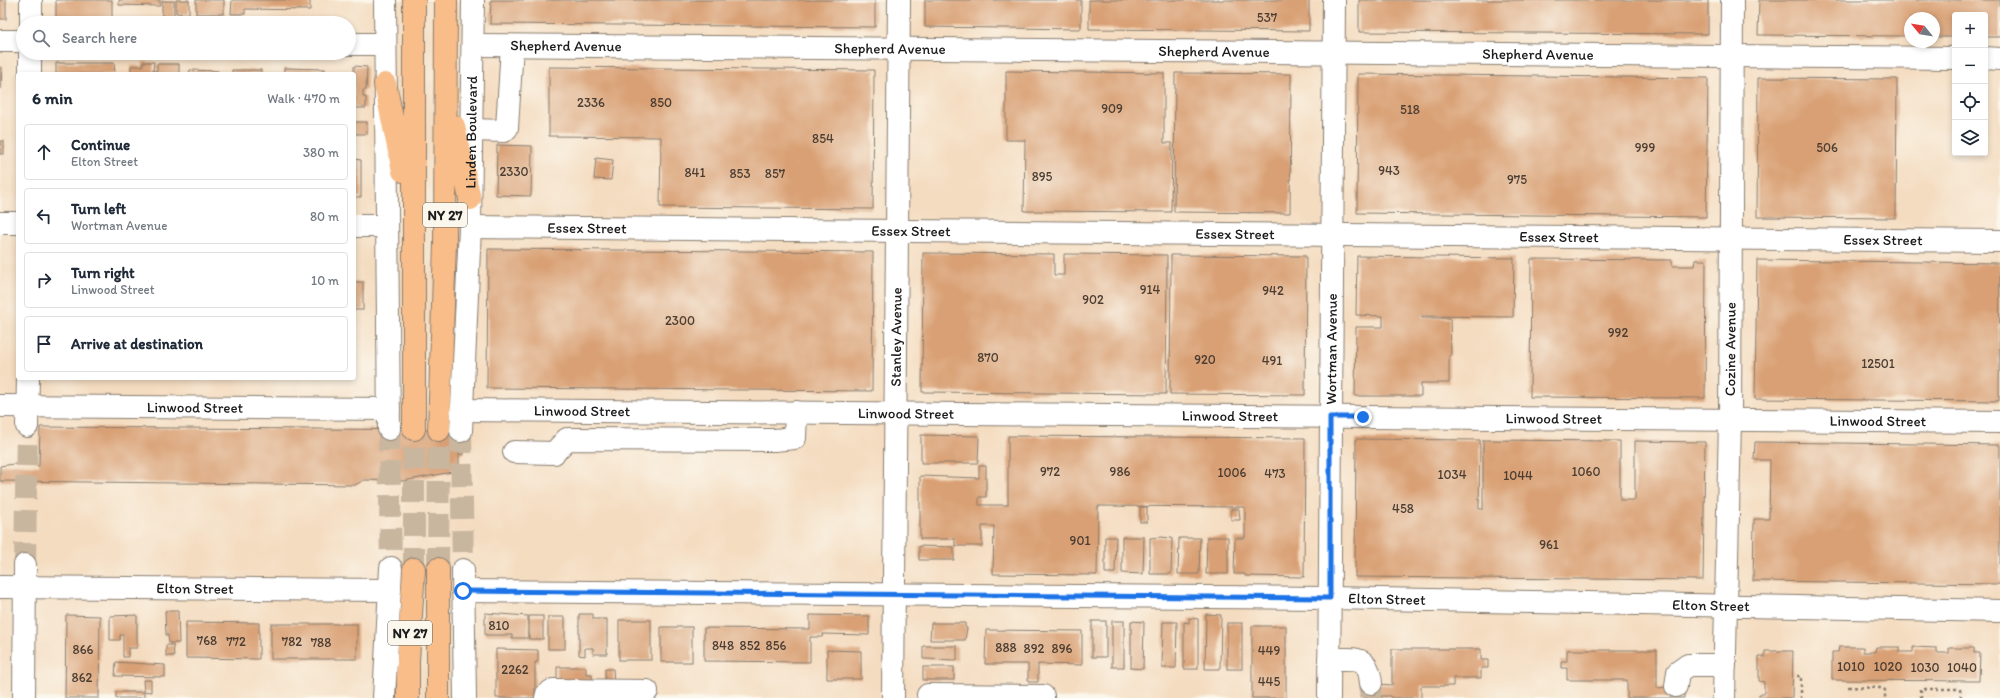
<!DOCTYPE html>
<html lang="en">
<head>
<meta charset="utf-8">
<style>
	:root { --surface:#fff; --page:#f6f6f7; --text:#1f2937; --muted:#747a83; --line:#e0e1e3 }
	body { margin:0; font-family:Itim,sans-serif; background:var(--page); color:var(--text) }
	.controls { position:absolute; right:12px; top:12px; display:grid; overflow:hidden; border-radius:4px; box-shadow:0 2px 6px #0003 }
	.controls button { width:36px; height:36px; display:grid; place-items:center; padding:0; border:0; border-bottom:1px solid var(--line); background:var(--surface); color:var(--text); font:20px sans-serif }
	.compass { position:absolute; left:1904px; top:12px; width:36px; height:36px; border-radius:50%; background:var(--surface); box-shadow:0 2px 6px #0003; rotate:300deg }
	.stop { position:absolute; width:12px; height:12px; margin:-9px; border:3px solid #1a73e8; border-radius:50%; background:#fff }
	.stop.end { background:#1a73e8; border-color:#fff; box-shadow:0 1px 4px #0008 }
	.list { margin:0; padding:0; list-style:none }
	h2 { display:flex; justify-content:space-between; align-items:center; height:52px; margin:0; padding:0 16px; font-size:17px }
	h2 small { font-size:13px; font-weight:400; color:var(--muted) }
	.list li { display:grid; grid-template-columns:26px 1fr auto; gap:12px; align-items:center; box-sizing:border-box; height:56px; margin:0 8px 8px; padding:0 8px; border:1px solid var(--line); border-radius:4px }
	.list b { display:block; font-size:15px; white-space:nowrap }
	.list p { margin:0; font-size:13px; white-space:nowrap; color:var(--muted) }
	.list em { font-size:13px; font-style:normal; color:var(--muted) }
	.icon { flex:none; width:22px; height:22px; fill:none; stroke:currentColor; stroke-width:2; stroke-linecap:round; stroke-linejoin:round }
	.map { position:relative; flex:none; width:2000px; height:698px; overflow:hidden }
	.search { position:absolute; background:var(--surface); box-shadow:0 2px 6px #0003; left:16px; top:16px; width:340px; height:44px; display:flex; align-items:center; gap:10px; box-sizing:border-box; padding:0 14px; border-radius:22px; color:var(--muted); font-size:15px }
	.panel { position:absolute; background:var(--surface); box-shadow:0 2px 6px #0003; left:16px; top:72px; width:340px; height:308px; border-radius:4px }
	.map>svg:first-child { display:block }
</style>
</head>
<body>
<div class="map">
<svg width="2000" height="698" viewBox="0 0 2000 698">
	<rect width="100%" height="100%" fill="#fbf7ec"/>
	<filter id="ink" filterUnits="userSpaceOnUse"><feTurbulence type="fractalNoise" baseFrequency=".025" numOctaves="2"/><feDisplacementMap in="SourceGraphic" scale="8" xChannelSelector="R" yChannelSelector="G"/><feConvolveMatrix kernelMatrix="1 2 1 2 8 2 1 2 1" color-interpolation-filters="sRGB"/></filter>
	<filter id="wash" filterUnits="userSpaceOnUse"><feTurbulence type="fractalNoise" baseFrequency=".012" numOctaves="4" result="noise"/><feDisplacementMap in="SourceGraphic" scale="16" xChannelSelector="R" yChannelSelector="G"/><feGaussianBlur stdDeviation="0.9" result="paint"/><feColorMatrix in="noise" values="0 0 0 0 0 0 0 0 0 0 0 0 0 0 0 0 0 1.4 0 .05"/><feComposite in="paint" operator="in"/></filter>
	<g filter="url(#wash)">
		<rect width="100%" height="100%" fill="#f4dcc0"/>
		<g id="blocks">
			<g fill="#d9a074">
				<rect x="0" y="0" width="6" height="19"/>
				<rect x="56" y="0" width="56" height="20"/>
				<path d="M119 0H160V6L119 5Z"/>
				<path d="M176 0H189V14L176 13Z"/>
				<rect x="196" y="0" width="28" height="14"/>
				<path d="M232 0H310V10L245 9V14H231Z"/>
				<path d="M491 0H875V27L490 24Z"/>
				<path d="M925 0H1081V29L925 27Z"/>
				<path d="M1089 0H1309V31L1089 29Z"/>
				<path d="M1359 0H1708V34L1359 32Z"/>
				<path d="M1759 0H2000V37H1985V15H1955V37H1934V18H1910V36L1758 35Z"/>
				<rect x="162" y="1" width="12" height="20"/>
				<path d="M143 62H154L153 71H157V64H179V74H131V66H143Z"/>
				<path d="M56 63H114L115 74H56Z"/>
				<path d="M354 66 367 67 366 90H363V97H366V108H354Z"/>
				<path d="M0 67H2L1 89H0Z"/>
				<path d="M549 67 874 70 873 209 660 207 661 137 549 136Z"/>
				<path d="M284 68 325 69V74H284Z"/>
				<path d="M190 70 218 71V74H189Z"/>
				<rect x="232" y="70" width="29" height="4"/>
				<path d="M1006 71 1164 73V143H1172L1171 212 1024 211 1025 140H1006Z"/>
				<path d="M1175 73 1291 74 1290 213 1174 212Z"/>
				<path d="M1358 74 1708 78 1706 217 1357 213Z"/>
				<path d="M1758 78 1897 79 1896 218 1757 217Z"/>
				<rect x="354" y="122" width="13" height="12"/>
				<rect x="0" y="141" width="4" height="13"/>
				<path d="M497 145 532 146 531 196 496 195Z"/>
				<path d="M596 158 613 160 611 180 594 179Z"/>
				<path d="M354 159 361 160V197H354Z"/>
				<path d="M488 249 873 252 872 391 487 388Z"/>
				<path d="M923 253 1054 254V275H1064V254L1167 255 1166 394 922 392Z"/>
				<path d="M1171 255 1306 256 1305 395 1170 394Z"/>
				<path d="M1357 256 1514 258 1513 317 1422 316V318H1450L1451 356H1449V383H1421V396H1355L1356 327H1383V316L1356 315Z"/>
				<path d="M1531 259 1672 260V266H1694L1695 260H1706L1705 398 1530 397Z"/>
				<path d="M1757 260 2000 263 1999 401 1755 399Z"/>
				<rect x="354" y="282" width="9" height="28"/>
				<path d="M40 427 452 430 463 431V455L459 454V467L451 469 452 472 403 481 364 480 355 485 0 481V466L14 464 39 466Z"/>
				<path d="M921 435 979 436 978 463H921Z"/>
				<path d="M1008 436 1305 438 1304 577 1245 576V574H1234L1235 538H1245V507L1098 506 1097 575 993 574 994 526H982V546H955V539H920V476L979 478V466H986V497H979V505H1008Z"/>
				<path d="M1356 439 1480 440 1479 509H1483V440L1620 441V500H1635V441L1705 442 1703 580 1355 577Z"/>
				<path d="M1755 442 2000 445V584L1753 581 1754 519H1769L1770 460H1754Z"/>
				<rect x="1140" y="507" width="7" height="15"/>
				<path d="M1231 509H1239L1240 520H1231Z"/>
				<path d="M1105 537H1116L1115 573H1105Z"/>
				<path d="M1122 537H1144L1143 574 1122 573Z"/>
				<path d="M1161 537 1172 538 1171 574H1150V538Z"/>
				<path d="M1207 537H1228V574H1206Z"/>
				<path d="M1179 538H1200L1199 574H1178Z"/>
				<path d="M919 546 954 547V560H919Z"/>
				<path d="M165 611H178L179 643H169L168 635H166Z"/>
				<path d="M485 613 528 616V638H512V635H485Z"/>
				<path d="M579 614H593V619H607V654H593V648H585V656L579 655Z"/>
				<path d="M1206 614 1221 615 1220 669H1205Z"/>
				<path d="M66 615 100 616 99 698H65Z"/>
				<path d="M137 615V648H128V657H123V635H120V640H110V616Z"/>
				<path d="M810 615 869 616V635L823 634 822 637H810V662L704 661V628L810 629Z"/>
				<rect x="529" y="616" width="14" height="23"/>
				<rect x="548" y="617" width="17" height="32"/>
				<path d="M1189 618 1198 619V669H1184V622L1189 623Z"/>
				<rect x="619" y="620" width="32" height="40"/>
				<rect x="1092" y="621" width="14" height="36"/>
				<rect x="1112" y="621" width="12" height="46"/>
				<path d="M1131 621 1144 622 1143 669 1131 668Z"/>
				<path d="M186 622 259 623V659L186 658Z"/>
				<path d="M1163 622H1177L1176 668H1162Z"/>
				<path d="M931 623H965V627L967 628 965 640H930Z"/>
				<rect x="1227" y="623" width="15" height="46"/>
				<rect x="271" y="624" width="86" height="35"/>
				<rect x="1252" y="626" width="34" height="72"/>
				<rect x="661" y="627" width="31" height="35"/>
				<path d="M986 630 1082 631V665L1038 664V682H1028V664H985Z"/>
				<path d="M166 645H173L174 656H166Z"/>
				<path d="M923 646H957V660L923 659Z"/>
				<path d="M1839 647H1863V652H1875L1876 647H1900V652H1913V647L1937 648V653H1949V648H1974V653H1980L1979 681 1832 680V652H1838Z"/>
				<path d="M496 649 538 650V662H535V698H496Z"/>
				<path d="M1392 649H1481V660H1488V668H1481V678H1453V686H1421V698H1391V696H1381V698H1364V683L1392 685Z"/>
				<path d="M827 650 861 651V679H827Z"/>
				<path d="M1567 650H1657V688L1684 686V698H1627V680H1567V668H1561V661H1567Z"/>
				<path d="M1765 651H1793L1792 698H1759V694H1764V682L1759 681V657H1765Z"/>
				<path d="M116 662 165 665V677L115 676Z"/>
				<path d="M557 667H586V674H592V682H557Z"/>
				<rect x="923" y="667" width="31" height="13"/>
				<path d="M605 669H613L614 683H605Z"/>
				<path d="M143 680H151V692L144 691Z"/>
				<rect x="116" y="692" width="28" height="6"/>
			</g>
		</g>
	</g>
	<g filter="url(#ink)">
		<use href="#blocks" fill-opacity="0" stroke="#887c6e" stroke-width="1"/>
		<g fill="none" stroke-linecap="round" stroke-linejoin="round">
			<g stroke="#c9b69f" stroke-width="22" stroke-dasharray="22 11" stroke-linecap="butt">
				<path d="M389 429 391 568"/>
				<path d="M461 431 463 570"/>
				<path d="M25 565 27 426"/>
				<path d="M1370 698 1371 683"/>
			</g>
			<g stroke="#c9b69f" stroke-width="22" stroke-dasharray="22 11" stroke-linecap="butt">
				<path d="M414 569V429"/>
				<path d="M438 569 439 430"/>
			</g>
			<defs>
				<g id="minor">
					<path d="M385 0 389 429"/>
					<path d="M31 23V0"/>
					<path d="M0 41H23"/>
					<path d="M349 44H384"/>
					<path id="s1" d="M473 45 1955 58"/>
					<path d="M1985 58 2000 59"/>
					<path d="M30 74V53"/>
					<path d="M472 130 504 131 507 128 512 46"/>
					<path d="M0 223H18"/>
					<path d="M354 226H387"/>
					<path id="s2" d="M470 227 2000 241"/>
					<path id="s3" d="M0 406 389 409"/>
					<path id="s4" d="M461 410 2000 422"/>
					<path d="M27 426 28 378"/>
					<path id="s5" d="M461 431 470 227 473 0"/>
					<path d="M514 452 554 453 567 439 774 440 795 438 796 412"/>
					<path d="M463 570 465 698"/>
					<path id="s6" d="M0 587 390 590"/>
					<path id="s7" d="M463 591 1330 598 2000 611"/>
					<path d="M1329 659C1354 660 1368 653 1371 683"/>
					<path d="M1676 686 1678 672 1688 665H1725"/>
					<path d="M928 695 1043 696V698"/>
					<path d="M24 698 25 565"/>
					<path d="M384 698 391 568"/>
					<path d="M546 698 547 694 553 690 647 691"/>
					<path id="s8" d="M893 698 899 0"/>
					<path id="s9" d="M1329 698 1334 0"/>
					<path id="s10" d="M1724 698 1730 420 1732 0"/>
				</g>
				<g id="highway">
					<path d="M414 0V429"/>
					<path d="M385 84 403 171"/>
					<path d="M454 126 470 199"/>
					<path d="M439 430 445 243 446 0"/>
					<path d="M438 569V698"/>
					<path d="M408 698V661L414 569"/>
				</g>
			</defs>
			<use href="#minor" stroke="#887c6e" stroke-width="24"/>
			<use href="#highway" stroke="#887c6e" stroke-width="24"/>
			<g stroke="#887c6e" stroke-width="2.5" stroke-dasharray="3 3" stroke-linecap="butt">
				<path d="M1797 676H1801V698"/>
				<path d="M1848 687 1882 688 1885 690V698"/>
				<path d="M1921 698V689H1960L1961 698"/>
			</g>
			<use href="#minor" stroke="#fff" stroke-width="22"/>
			<use href="#highway" stroke="#f8bd89" stroke-width="22"/>
		</g>
	</g>
	<g fill="none" stroke-linecap="round" stroke-linejoin="round" filter="url(#ink)">
		<path stroke="#1a73e8" stroke-width="5" d="M463 591 1330 598V417H1363"/>
	</g>
	<g text-anchor="middle" stroke-width="3.5" stroke-linejoin="round" paint-order="stroke">
		<g font-size="13" fill="#4b3d32">
			<text x="1267" y="22">537</text>
			<text x="591" y="107">2336</text>
			<text x="661" y="107">850</text>
			<text x="1112" y="113">909</text>
			<text x="1410" y="114">518</text>
			<text x="823" y="143">854</text>
			<text x="1645" y="152">999</text>
			<text x="1827" y="152">506</text>
			<text x="1389" y="175">943</text>
			<text x="514" y="176">2330</text>
			<text x="695" y="177">841</text>
			<text x="740" y="178">853</text>
			<text x="775" y="178">857</text>
			<text x="1042" y="181">895</text>
			<text x="1517" y="184">975</text>
			<text x="1150" y="294">914</text>
			<text x="1273" y="295">942</text>
			<text x="1093" y="304">902</text>
			<text x="680" y="325">2300</text>
			<text x="1618" y="337">992</text>
			<text x="988" y="362">870</text>
			<text x="1205" y="364">920</text>
			<text x="1272" y="365">491</text>
			<text x="1878" y="368">12501</text>
			<text x="1050" y="476">972</text>
			<text x="1120" y="476">986</text>
			<text x="1586" y="476">1060</text>
			<text x="1232" y="477">1006</text>
			<text x="1275" y="478">473</text>
			<text x="1452" y="479">1034</text>
			<text x="1518" y="480">1044</text>
			<text x="1403" y="513">458</text>
			<text x="1080" y="545">901</text>
			<text x="1549" y="549">961</text>
			<text x="499" y="630">810</text>
			<text x="207" y="645">768</text>
			<text x="236" y="646">772</text>
			<text x="292" y="646">782</text>
			<text x="321" y="647">788</text>
			<text x="723" y="650">848</text>
			<text x="750" y="650">852</text>
			<text x="776" y="650">856</text>
			<text x="1006" y="652">888</text>
			<text x="1034" y="653">892</text>
			<text x="1062" y="653">896</text>
			<text x="83" y="654">866</text>
			<text x="1269" y="655">449</text>
			<text x="1851" y="671">1010</text>
			<text x="1888" y="671">1020</text>
			<text x="1925" y="672">1030</text>
			<text x="1962" y="672">1040</text>
			<text x="515" y="674">2262</text>
			<text x="82" y="682">862</text>
			<text x="1269" y="686">445</text>
		</g>
		<g fill="#fbf7ec" stroke="#5f5e5a" stroke-width="1">
			<rect x="423" y="203" width="44" height="24" rx="3"/>
			<rect x="388" y="621" width="44" height="24" rx="3"/>
		</g>
		<g font-size="14" font-weight="bold" fill="#1c1c1c">
			<text x="445" y="220">NY 27</text>
			<text x="410" y="638">NY 27</text>
		</g>
		<g font-size="15" fill="#1c1c1c" stroke="#fbf7ec">
			<text dy="5" stroke="none"><textPath href="#s1" startOffset="93">Shepherd Avenue</textPath></text>
			<text dy="5" stroke="none"><textPath href="#s1" startOffset="417">Shepherd Avenue</textPath></text>
			<text dy="5" stroke="none"><textPath href="#s1" startOffset="741">Shepherd Avenue</textPath></text>
			<text dy="5" stroke="none"><textPath href="#s1" startOffset="1065">Shepherd Avenue</textPath></text>
			<text dy="5" stroke="none"><textPath href="#s5" startOffset="299">Linden Boulevard</textPath></text>
			<text dy="5" stroke="none"><textPath href="#s2" startOffset="117">Essex Street</textPath></text>
			<text dy="5" stroke="none"><textPath href="#s2" startOffset="441">Essex Street</textPath></text>
			<text dy="5" stroke="none"><textPath href="#s2" startOffset="765">Essex Street</textPath></text>
			<text dy="5" stroke="none"><textPath href="#s2" startOffset="1089">Essex Street</textPath></text>
			<text dy="5" stroke="none"><textPath href="#s2" startOffset="1413">Essex Street</textPath></text>
			<text dy="5" stroke="none"><textPath href="#s8" startOffset="361">Stanley Avenue</textPath></text>
			<text dy="5" stroke="none"><textPath href="#s9" startOffset="349">Wortman Avenue</textPath></text>
			<text dy="5" stroke="none"><textPath href="#s10" startOffset="349">Cozine Avenue</textPath></text>
			<text dy="5" stroke="none"><textPath href="#s3" startOffset="195">Linwood Street</textPath></text>
			<text dy="5" stroke="none"><textPath href="#s4" startOffset="121">Linwood Street</textPath></text>
			<text dy="5" stroke="none"><textPath href="#s4" startOffset="445">Linwood Street</textPath></text>
			<text dy="5" stroke="none"><textPath href="#s4" startOffset="769">Linwood Street</textPath></text>
			<text dy="5" stroke="none"><textPath href="#s4" startOffset="1093">Linwood Street</textPath></text>
			<text dy="5" stroke="none"><textPath href="#s4" startOffset="1417">Linwood Street</textPath></text>
			<text dy="5" stroke="none"><textPath href="#s6" startOffset="195">Elton Street</textPath></text>
			<text dy="5" stroke="none"><textPath href="#s7" startOffset="924">Elton Street</textPath></text>
			<text dy="5" stroke="none"><textPath href="#s7" startOffset="1248">Elton Street</textPath></text>
		</g>
	</g>
</svg>
<div class="controls">
<button>+</button>
<button>−</button>
<button><svg class="icon" aria-label="locate" viewBox="0 0 24 24"><circle cx="12" cy="12" r="6"/><path d="M12 2v4M12 18v4M2 12h4M18 12h4"/></svg></button>
<button><svg class="icon" aria-label="layers" viewBox="0 0 24 24"><path d="M12 4l9 5-9 5-9-5zM3 14l9 5 9-5"/></svg></button>
</div>
<svg class="compass" viewBox="-18 -18 36 36"><path d="M0-13l5 13h-10z" fill="#e53935"/><path d="M0 13l5-13h-10z" fill="#747a83"/></svg>
<div class="stop" style="left:463px;top:591px"></div>
<div class="stop end" style="left:1363px;top:417px"></div>
<div class="search"><svg class="icon" aria-label="search" viewBox="0 0 24 24"><circle cx="10" cy="10" r="6"/><path d="M15 15l6 6"/></svg>Search here</div>
<section class="panel">
<h2>6 min<small>Walk · 470 m</small></h2>
<ul class="list">
<li><svg class="icon" aria-label="ahead" viewBox="0 0 24 24"><path d="M12 20V5M6 11l6-6 6 6"/></svg><div><b>Continue</b><p>Elton Street</p></div><em>380 m</em></li>
<li><svg class="icon" aria-label="left" viewBox="0 0 24 24"><path d="M17 20v-9H6M10 6l-5 5 5 5"/></svg><div><b>Turn left</b><p>Wortman Avenue</p></div><em>80 m</em></li>
<li><svg class="icon" aria-label="right" viewBox="0 0 24 24"><path d="M7 20v-9h11M14 6l5 5-5 5"/></svg><div><b>Turn right</b><p>Linwood Street</p></div><em>10 m</em></li>
<li><svg class="icon" aria-label="arrive" viewBox="0 0 24 24"><path d="M6 21V4h12l-3 4 3 4H6"/></svg><div><b>Arrive at destination</b></div></li>
</ul>
</section>
</div>
</body>
</html>
